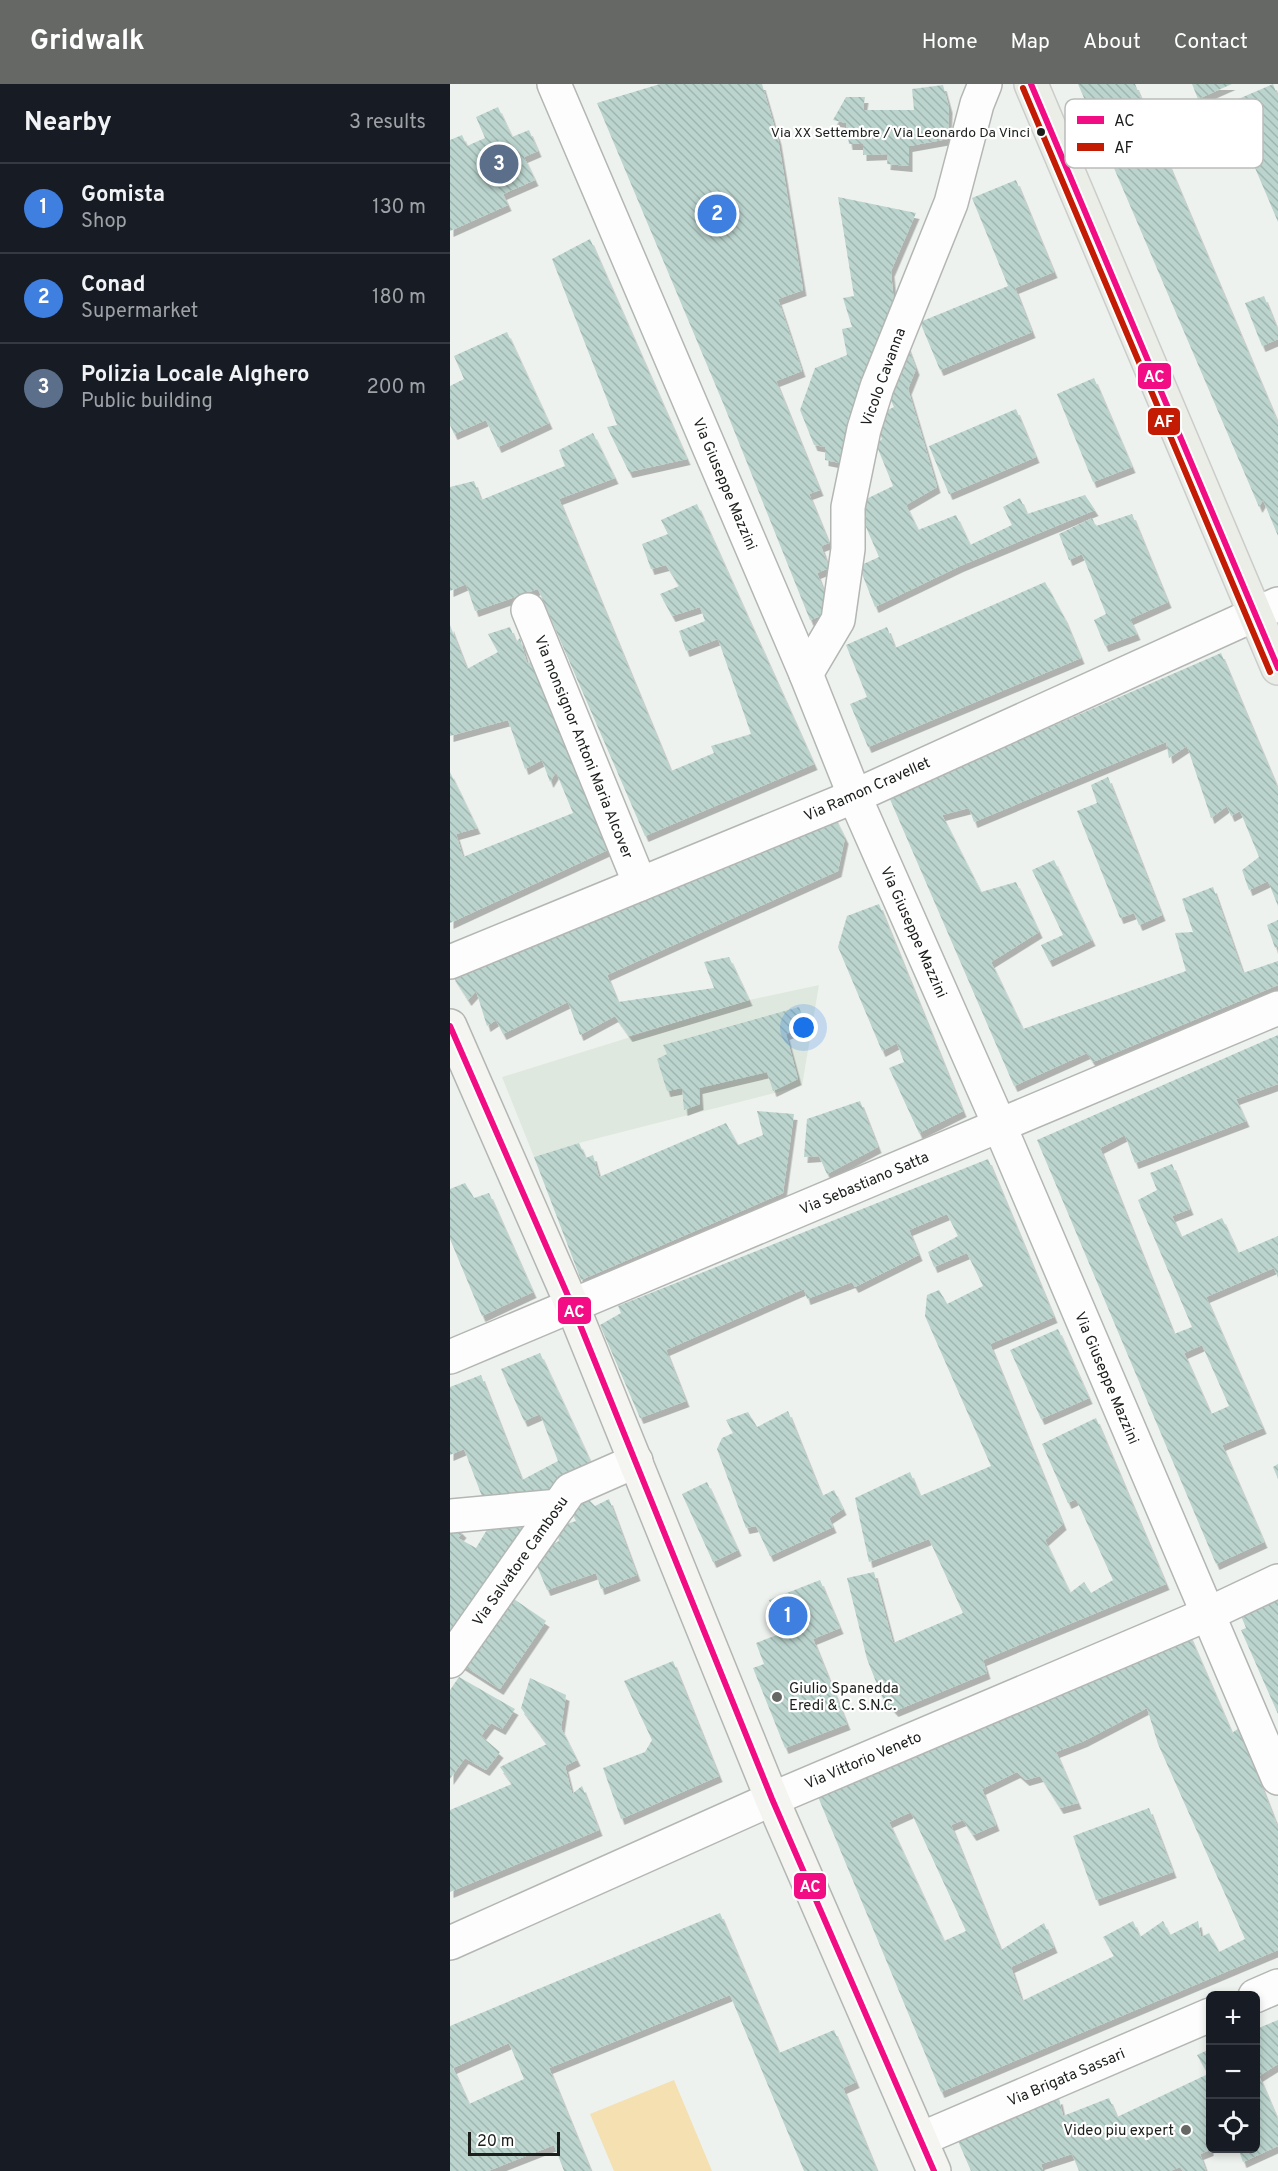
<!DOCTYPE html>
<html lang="en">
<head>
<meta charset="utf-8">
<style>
	:root { --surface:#171b24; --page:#20242c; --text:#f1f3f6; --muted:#9ea1a6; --line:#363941; --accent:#656865 }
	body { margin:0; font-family:Overpass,sans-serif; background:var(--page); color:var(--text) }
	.controls { position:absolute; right:18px; bottom:18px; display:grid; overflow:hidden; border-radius:9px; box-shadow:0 3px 9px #0003 }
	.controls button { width:54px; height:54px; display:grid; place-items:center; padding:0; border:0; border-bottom:2px solid var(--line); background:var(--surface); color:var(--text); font:30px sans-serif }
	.scale { position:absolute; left:18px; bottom:15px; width:92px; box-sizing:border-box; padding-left:6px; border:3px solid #1b1e1b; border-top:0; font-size:16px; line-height:21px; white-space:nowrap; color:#1b1e1b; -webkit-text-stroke:4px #fefffe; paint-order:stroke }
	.you { position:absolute; left:354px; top:944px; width:21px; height:21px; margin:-15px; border:4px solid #fff; border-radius:50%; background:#1a73e8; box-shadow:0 0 0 9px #1a73e833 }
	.badge { display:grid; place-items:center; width:39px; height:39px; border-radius:50%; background:var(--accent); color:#fff; font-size:20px; font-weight:700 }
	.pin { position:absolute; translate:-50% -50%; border:3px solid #fff; box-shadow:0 2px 6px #0006 }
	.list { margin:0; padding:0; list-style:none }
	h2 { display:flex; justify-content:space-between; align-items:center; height:78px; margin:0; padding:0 24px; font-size:26px }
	h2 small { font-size:20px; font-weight:400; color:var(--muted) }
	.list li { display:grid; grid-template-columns:39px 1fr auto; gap:18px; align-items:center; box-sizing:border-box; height:90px; padding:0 24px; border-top:2px solid var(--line) }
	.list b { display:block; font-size:22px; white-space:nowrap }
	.list p { margin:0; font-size:20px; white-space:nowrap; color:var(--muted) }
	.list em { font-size:20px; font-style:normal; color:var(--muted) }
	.icon { flex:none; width:33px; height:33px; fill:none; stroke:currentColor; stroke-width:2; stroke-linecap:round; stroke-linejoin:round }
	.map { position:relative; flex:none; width:828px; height:2087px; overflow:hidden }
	header { display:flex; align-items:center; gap:36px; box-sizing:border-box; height:84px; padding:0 30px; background:var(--accent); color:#fff }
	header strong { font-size:28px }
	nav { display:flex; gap:33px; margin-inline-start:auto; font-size:21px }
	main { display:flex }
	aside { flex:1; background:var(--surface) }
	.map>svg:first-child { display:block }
</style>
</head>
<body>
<header>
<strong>Gridwalk</strong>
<nav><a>Home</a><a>Map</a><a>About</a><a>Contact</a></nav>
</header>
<main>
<aside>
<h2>Nearby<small>3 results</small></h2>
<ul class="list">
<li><span class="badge" style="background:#3f7fe0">1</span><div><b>Gomista</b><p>Shop</p></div><em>130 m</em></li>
<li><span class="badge" style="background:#3f7fe0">2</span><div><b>Conad</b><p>Supermarket</p></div><em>180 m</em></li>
<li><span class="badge" style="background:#5c6f8a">3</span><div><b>Polizia Locale Alghero</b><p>Public building</p></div><em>200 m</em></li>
</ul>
</aside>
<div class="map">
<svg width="828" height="2087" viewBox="0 0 828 2087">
	<defs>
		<pattern id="building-back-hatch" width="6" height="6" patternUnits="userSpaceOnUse" patternTransform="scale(1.5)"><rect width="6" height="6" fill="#bbd4ce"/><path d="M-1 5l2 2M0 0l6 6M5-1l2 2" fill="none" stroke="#a0b6b0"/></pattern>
		<filter id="shadow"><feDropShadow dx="3.5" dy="6" stdDeviation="0" flood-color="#0004"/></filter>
	</defs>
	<rect width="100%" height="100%" fill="#eef2ee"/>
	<path fill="#dfe8df" d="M369 901 352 1002 129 1059 84 1073 52 993 299 916Z"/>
	<path fill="#f4e0b1" d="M224 1996 262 2087H164L140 2030Z"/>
	<g fill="url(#building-back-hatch)" fill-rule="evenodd" filter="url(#shadow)">
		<path d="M210 0H312L328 55 353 206 328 215 352 287 326 297 370 406 359 410 379 459 371 462 379 484 367 489 382 528 360 536 273 319 147 19Z"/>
		<path d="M628 0H685L828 339V452L813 416 809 423Z"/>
		<path d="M742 0H782L748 15Z"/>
		<path d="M823 0 828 13V138L797 65 784 71 765 25Z"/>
		<path d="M493 1 499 23 498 55 459 62V82L437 80 438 70 413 71V60H399L396 39 383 36 396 13H415L413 26H464L462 5Z"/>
		<path d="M48 23 62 53 79 46 88 67 74 73 85 96 53 110 58 121 0 147V56L12 51 17 62 35 54 26 33Z"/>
		<path d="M566 96 604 188 565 204 582 248 490 286 470 238 558 202 522 114Z"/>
		<path d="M388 113 466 129 441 187 444 220 395 380 375 376V363L364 361 350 326 365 284 397 271 392 245 402 243 393 214 404 212Z"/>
		<path d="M140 155 237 375 179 388 157 343 167 341 102 175Z"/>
		<path d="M814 212 828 247V255L812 262 795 219Z"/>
		<path d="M57 248 99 339 48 363 36 336 4 350 0 341V302L14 295 4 272Z"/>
		<path d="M456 258 466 285 458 305 487 403 456 421 468 446 506 431 520 461 562 441 553 423 570 414 577 430 635 411 645 426 510 482 425 523 409 482 429 473 406 420 443 402 426 360 432 355 422 334 444 323 436 306Z"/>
		<path d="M644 294 682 383 643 398 607 310Z"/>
		<path d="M566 325 586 373 499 410 479 362Z"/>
		<path d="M143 349 165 394 109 415 221 687 264 669 261 662 301 650 268 555 236 567 229 547 255 537 250 523 222 532 210 510 229 502 216 481 201 485 192 460 218 450 211 436 247 420 364 680 195 752 88 505 25 527 16 500 0 507V403L24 397 31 416 115 382 109 366Z"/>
		<path d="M682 430 718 518 680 535 687 550 655 562 644 536 656 530 632 470 619 476 609 450 642 434 646 442Z"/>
		<path d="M595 498 614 533 631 574 418 663 400 620 417 613 396 561 437 543 445 564Z"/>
		<path d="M0 541 17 585 48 568 38 550 60 543 66 558 70 554 77 579 84 577 120 649 113 655 162 764 0 839V688L27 744 6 750 13 773 123 729 106 688 100 698 92 676 75 685 58 636 0 652Z"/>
		<path d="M771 569 828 705V822L818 797 799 806 792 786 809 773 790 727 781 732 777 722 761 734 737 662 719 674 716 658 524 738 519 724 492 731 531 808 566 798 589 848 541 878 573 945 736 887 725 849 743 848 732 815 763 803 793 889 828 877V901L643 978 637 969 564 1002 439 713Z"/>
		<path d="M658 693 712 831 689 841 684 829 670 834 627 727 647 719 641 701Z"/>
		<path d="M384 732 395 754 388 787 157 891 168 918 264 904 254 878 279 873 299 916 179 952 165 932 130 951 118 918 53 950 46 936 37 942 26 907 18 916 2 891Z"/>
		<path d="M604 776 642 856 599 877 591 861 613 851 582 786Z"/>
		<path d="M429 820 513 1027 469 1049 439 984 454 978 447 959 432 967 388 863 397 832Z"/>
		<path d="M828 836V862L825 864 817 841Z"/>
		<path d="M349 923 356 942 336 950 348 995 323 1007 317 988 249 1004 250 1020 234 1026 232 1004 217 1007 207 975 217 970 213 961Z"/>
		<path d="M828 951V1000L786 1015 796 1037 685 1079 675 1051 650 1064 724 1250 742 1243 688 1116 707 1106 700 1089 722 1080 740 1125 722 1132 731 1153 772 1134 788 1169 828 1152V1194L824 1184 756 1213 813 1344 772 1361 814 1458 766 1480 587 1056ZM752 1261 779 1322 761 1330 734 1269Z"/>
		<path d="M410 1017 428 1063 377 1090 369 1072 354 1073 357 1035Z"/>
		<path d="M307 1027 344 1030 333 1109 131 1196 84 1073 129 1059 136 1074 143 1071 149 1093 276 1039 288 1061 313 1051Z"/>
		<path d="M538 1075 604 1233 540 1260 613 1440 595 1456 620 1509 634 1498 641 1509 663 1496 626 1415 618 1419 592 1360 646 1334 716 1500 533 1576 537 1589 445 1627 432 1613 417 1575 397 1494 424 1488 443 1559 513 1529 479 1455 419 1478 405 1414 460 1388 470 1412 541 1382 475 1232 477 1211 489 1206 497 1220 533 1202 517 1169 484 1183 478 1168 508 1152 497 1130 459 1146 469 1171 405 1203 402 1198 357 1215 354 1205 216 1266 236 1317 190 1334 150 1241 171 1229 168 1222Z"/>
		<path d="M15 1099 24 1114 39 1109 83 1208 32 1232 0 1155V1105Z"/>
		<path d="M608 1245 639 1314 591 1335 560 1266Z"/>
		<path d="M90 1269 143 1383 118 1403 36 1423 14 1365 0 1371V1303L31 1291 72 1396 108 1377 90 1330 74 1337 51 1285Z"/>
		<path d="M338 1327 372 1412 384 1406 393 1425 379 1434 383 1443 320 1472 306 1442 296 1444 267 1365 272 1354 283 1349 276 1336 298 1328 307 1343Z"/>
		<path d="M828 1380V1395L823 1383Z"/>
		<path d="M257 1398 288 1466 263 1478 232 1410Z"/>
		<path d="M137 1414 145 1422 159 1415 187 1491 151 1505 146 1489 97 1506 85 1477 97 1469 94 1464 109 1457 106 1443 126 1437 118 1421Z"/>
		<path d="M44 1434 85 1437 0 1552V1443L6 1441 13 1448 8 1454 26 1464Z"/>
		<path d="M370 1496 390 1544 363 1555 397 1640 335 1664 303 1584 314 1580 306 1559 332 1549 319 1516Z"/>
		<path d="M58 1511 96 1537 50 1605 11 1580Z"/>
		<path d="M828 1511V1630L791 1546 796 1544 789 1527Z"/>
		<path d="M739 1550 782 1649 789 1644 828 1744V1866L491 2008 366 1708ZM697 1624 708 1660 795 1855 769 1868 759 1849 751 1853 748 1837 720 1851 713 1837 690 1853 683 1837 653 1853 664 1872 572 1917 561 1883 604 1863 594 1839 551 1866 501 1741 513 1736 523 1751 546 1741 532 1705 567 1688 576 1696 590 1692 610 1724 628 1719 606 1668 634 1657ZM461 1728 516 1847 494 1857 439 1738Z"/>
		<path d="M223 1577 269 1692 171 1735 153 1684 195 1668 202 1656 174 1597Z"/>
		<path d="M9 1593 65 1625 52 1645 41 1639 31 1652 50 1668 36 1686 15 1674 0 1695V1606Z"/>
		<path d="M80 1594 116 1611 111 1644 127 1676 115 1682 122 1710 132 1702 149 1746 0 1808V1726L62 1700 50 1683 97 1660 71 1624Z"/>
		<path d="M699 1724 723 1788 646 1816 623 1752Z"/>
		<path d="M270 1829 329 1969 384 1946 406 1998 393 2004 427 2087H354L280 1911 99 1984 141 2087H114L104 2061 38 2087H0V1942ZM59 1959 74 1995 19 2020 3 1984Z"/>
		<path d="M828 1936V1980L809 1992 828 2036V2062L793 2078 788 2064H806V1945Z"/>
		<path d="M760 1965V2066L750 2070 756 2087H733L730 2083 720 2087H629L622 2070 591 2080 593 2087H521L508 2057 609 2014 613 2032 659 2014 667 2033 758 1990 747 1971Z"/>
	</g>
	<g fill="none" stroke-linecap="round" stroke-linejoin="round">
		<defs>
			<g id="minor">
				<path d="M104 0 356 590 410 725 542 1024 828 1694"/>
				<path d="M78 526 190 800"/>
				<path d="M356 590 388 536 398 465V423L414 345 427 303 501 119 527 20 535 0"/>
				<path d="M0 878 405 712 828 520"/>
				<path d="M0 1273 828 924"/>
				<path d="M0 1432 109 1422"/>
				<path d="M0 1577 120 1406 186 1377"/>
				<path d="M322 1715 758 1530 828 1497"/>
				<path d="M805 1912 828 1902"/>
				<path d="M471 2055 760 1931"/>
			</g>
			<path id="tertiary" d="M0 1859 322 1715"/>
			<path id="secondary" d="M0 942 122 1221 322 1715 484 2087"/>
			<path id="primary" d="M581 0 828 584"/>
		</defs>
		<use href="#minor" stroke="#b3b6b3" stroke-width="36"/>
		<use href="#tertiary" stroke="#b3b6b3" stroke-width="36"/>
		<use href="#secondary" stroke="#b3b6b3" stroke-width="36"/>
		<use href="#primary" stroke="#cbcdcb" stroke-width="36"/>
		<use href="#minor" stroke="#fcfdfc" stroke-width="33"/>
		<use href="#tertiary" stroke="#fcfdfc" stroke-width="33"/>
		<use href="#secondary" stroke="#f4f5f1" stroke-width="33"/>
		<use href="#primary" stroke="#ebede7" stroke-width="33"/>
		<defs>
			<g id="bus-1">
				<path d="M581 0 828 584"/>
				<path d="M0 942 122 1221 322 1715 484 2087"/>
			</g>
			<path id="bus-2" d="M573 4 820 588"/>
		</defs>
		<use href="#bus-1" stroke="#fefffe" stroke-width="10"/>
		<use href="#bus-2" stroke="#fefffe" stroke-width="10"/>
		<use href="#bus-1" stroke="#f30d85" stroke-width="6"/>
		<use href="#bus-2" stroke="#c41b04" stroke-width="6"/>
	</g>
	<circle fill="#1b1e1b" stroke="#fefffe" stroke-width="2" cx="591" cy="48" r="5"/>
	<g fill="#656865" stroke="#fefffe" stroke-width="2">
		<circle cx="327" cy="1613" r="6"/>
		<circle cx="736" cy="2046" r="6"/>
	</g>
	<g text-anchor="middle" stroke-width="4.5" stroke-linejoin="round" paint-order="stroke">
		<g font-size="14" fill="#1b1e1b" stroke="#fefffe" text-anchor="end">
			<text x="580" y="53">Via XX Settembre / Via Leonardo Da Vinci</text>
		</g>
		<g font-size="15" fill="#1b1e1b" stroke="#fefffe">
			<text transform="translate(433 293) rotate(-70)" y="5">Vicolo Cavanna</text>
			<text transform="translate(275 400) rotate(67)" y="5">Via Giuseppe Mazzini</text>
			<text transform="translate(134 663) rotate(68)" y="5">Via monsignor Antoni Maria Alcover</text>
			<text transform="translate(417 705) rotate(-24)" y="5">Via Ramon Cravellet</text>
			<text transform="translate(464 848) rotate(66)" y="5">Via Giuseppe Mazzini</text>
			<text transform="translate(414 1099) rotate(-23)" y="5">Via Sebastiano Satta</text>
			<text transform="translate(657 1294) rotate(67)" y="5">Via Giuseppe Mazzini</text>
			<text transform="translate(70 1477) rotate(-55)" y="5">Via Salvatore Cambosu</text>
			<text transform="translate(413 1676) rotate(-23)" y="5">Via Vittorio Veneto</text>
			<text transform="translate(616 1993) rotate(-23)" y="5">Via Brigata Sassari</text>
		</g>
		<g font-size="15" fill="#1b1e1b" stroke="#fefffe" text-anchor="start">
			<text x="339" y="1609">Giulio Spanedda<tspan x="339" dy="17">Eredi &amp; C. S.N.C.</tspan></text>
			<text x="724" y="2051" text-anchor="end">Video piu expert</text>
		</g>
	</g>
	<rect x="615" y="15" width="198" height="69" rx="9" fill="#fefffe" stroke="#babcba" stroke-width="1.5"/>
	<rect x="627" y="32" width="27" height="8" fill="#f30d85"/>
	<rect x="627" y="59" width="27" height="8" fill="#c41b04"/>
	<g font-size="16" fill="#1b1e1b">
		<text x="664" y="42">AC</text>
		<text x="664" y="69">AF</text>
	</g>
	<g stroke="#fefffe" stroke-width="2">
		<rect x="687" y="278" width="35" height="28" rx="6" fill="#f30d85"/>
		<rect x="697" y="323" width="34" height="29" rx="6" fill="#c41b04"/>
		<rect x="107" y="1212" width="35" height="29" rx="6" fill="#f30d85"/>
		<rect x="343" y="1788" width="34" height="28" rx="6" fill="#f30d85"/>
	</g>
	<g font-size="16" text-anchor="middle" font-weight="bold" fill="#fff">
		<text x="704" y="298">AC</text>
		<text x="714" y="343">AF</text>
		<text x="124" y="1233">AC</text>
		<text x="360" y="1808">AC</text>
	</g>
</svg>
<div class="controls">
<button>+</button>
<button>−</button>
<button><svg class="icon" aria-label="locate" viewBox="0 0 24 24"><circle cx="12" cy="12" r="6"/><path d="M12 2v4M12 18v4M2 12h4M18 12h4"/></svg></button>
</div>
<div class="scale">20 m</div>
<div class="you"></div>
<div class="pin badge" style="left:338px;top:1532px;background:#3f7fe0">1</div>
<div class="pin badge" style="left:267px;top:130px;background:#3f7fe0">2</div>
<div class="pin badge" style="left:49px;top:80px;background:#5c6f8a">3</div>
</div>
</main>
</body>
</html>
